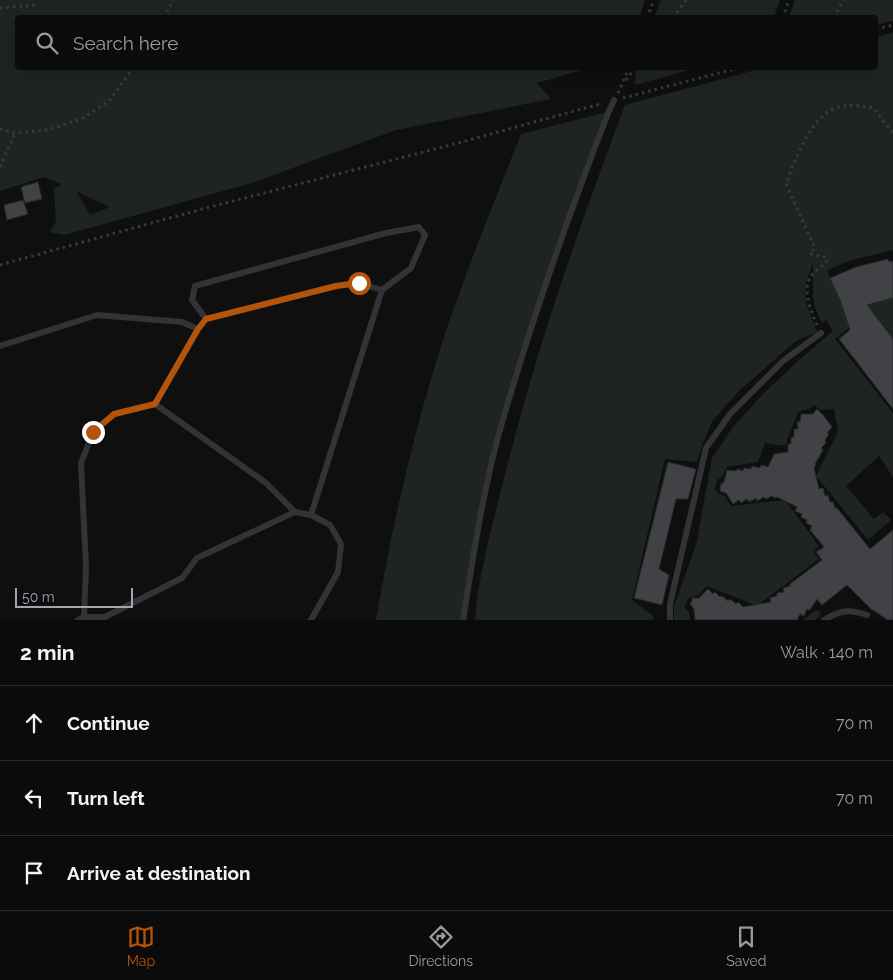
<!DOCTYPE html>
<html lang="en">
<head>
<meta charset="utf-8">
<style>
	:root { --surface:#0b0b0c; --page:#19191a; --text:#f1f3f6; --muted:#9a9b9d; --line:#2b2b2d; --accent:#b45309 }
	body { margin:0; font-family:Raleway,sans-serif; background:var(--page); color:var(--text) }
	.scale { position:absolute; left:15px; bottom:12px; width:118px; box-sizing:border-box; padding-left:5px; border:2px solid #a2a6af; border-top:0; font-size:14px; line-height:18px; white-space:nowrap; color:#a2a6af; -webkit-text-stroke:4px #0a0a0b; paint-order:stroke }
	.stop { position:absolute; width:15px; height:15px; margin:-11px; border:4px solid #b45309; border-radius:50%; background:#fff }
	.stop.end { background:#b45309; border-color:#fff; box-shadow:0 1px 5px #0008 }
	.list { margin:0; padding:0; list-style:none }
	h2 { display:flex; justify-content:space-between; align-items:center; height:65px; margin:0; padding:0 20px; font-size:21px }
	h2 small { font-size:16px; font-weight:400; color:var(--muted) }
	.list li { display:grid; grid-template-columns:32px 1fr auto; gap:15px; align-items:center; box-sizing:border-box; height:75px; padding:0 20px; border-top:1px solid var(--line) }
	.list b { display:block; font-size:19px; white-space:nowrap }
	.list em { font-size:16px; font-style:normal; color:var(--muted) }
	.icon { flex:none; width:28px; height:28px; fill:none; stroke:currentColor; stroke-width:2; stroke-linecap:round; stroke-linejoin:round }
	.map { position:relative; flex:none; width:893px; height:620px; overflow:hidden }
	.search { position:absolute; background:var(--surface); box-shadow:0 5px 20px #0002; left:15px; right:15px; top:15px; height:55px; display:flex; align-items:center; gap:12px; box-sizing:border-box; padding:0 18px; border-radius:5px; color:var(--muted); font-size:19px }
	.sheet { height:290px; background:var(--surface) }
	nav { display:flex; justify-content:space-around; align-items:center; box-sizing:border-box; height:70px; border-top:1px solid var(--line); background:var(--surface); font-size:14px; color:var(--muted) }
	nav a { display:grid; justify-items:center; gap:2px }
	nav .on { color:var(--accent) }
	.map>svg:first-child { display:block }
</style>
</head>
<body>
<div class="map">
<svg width="893" height="620" viewBox="0 0 893 620">
	<rect width="100%" height="100%" fill="#0f0f10"/>
	<g fill="#1e241f" fill-rule="evenodd">
		<path d="M0 0H645L639 18H18V68H589L537 83 551 99 396 130 252 183 64 235 50 232 56 221 54 189 61 184 44 177 0 191ZM77 192H78L110 207 90 215Z"/>
		<path d="M661 0H780L774 17H654Z"/>
		<path d="M795 0H893V21L876 25V18L789 17Z"/>
		<path d="M893 32V250L852 260 827 270 845 310 893 297V351L854 324 835 339 893 413V477L879 456 846 486 874 519 883 512 891 520 868 540 816 476 838 431 834 409 821 410 814 405 809 409 798 412 785 446 765 443 758 462 727 467 722 477 717 480 715 489 718 494 725 496 731 506 785 500 819 546 814 552 819 559 757 606 707 586 697 596 689 598 684 608 689 612 690 620H674V606L696 545 712 458 733 427 765 392 798 361 833 331 826 320 822 323C809 299 814 287 813 263 800 296 805 300 817 332L796 341 740 390 713 420 703 443 697 462 665 459 632 600 653 616V620H475C479 571 493 523 505 475 536 349 579 227 625 105L763 68H876V37Z"/>
		<path d="M636 68H697L635 85Z"/>
		<path d="M607 112 501 426 463 620H376C393 520 416 421 448 325 470 261 496 197 521 134Z"/>
		<path d="M816 610 821 612 820 616 815 620H803Z"/>
	</g>
	<g fill="#414245" stroke="#29292c">
		<path d="M38 182 42 199 25 203 21 187Z"/>
		<path d="M23 200 28 214 7 220 4 205Z"/>
		<path d="M888 259 889 262 893 261V298L867 305 893 339V409L839 339 850 330 841 302 830 278 856 267Z"/>
		<path d="M817 409 823 415 832 427 827 433 829 434 825 440 826 443 821 448 823 450 815 464 816 465 814 468 819 489 823 488 825 496 828 495 830 502H833L835 508H837L870 549 893 530V620H888L871 609 847 585 822 605 817 599 810 610 807 609 804 616 800 614 797 620H695L694 609 690 604 692 601V598H699L708 589 713 594 715 592 720 597 722 596 728 601 730 599 736 604 738 602 743 607 771 602 770 598 777 596V593L784 592 783 588 790 586V584L822 560 816 552 824 547 810 530 812 526 806 523 807 520 801 517 802 514 795 511 797 507 777 497 774 498 772 496 766 499 764 497 757 501 756 498 749 502 747 499 741 503 739 500 733 504 726 493 720 491 721 484 724 482 727 470 736 471 737 469 743 471 744 468 751 469 752 466 760 468 761 465 768 467 774 454 788 452V444H791V437H794V429H798L797 421 800 422 801 414H813Z"/>
		<path d="M668 462 696 469 688 499H676L659 569 669 575 662 605 634 598Z"/>
	</g>
	<g fill="none" stroke-linecap="round" stroke-linejoin="round">
		<g stroke="#393a3d" stroke-width="3" stroke-dasharray="2.5 4" stroke-linecap="butt">
			<path d="M0 8 37 5"/>
			<path d="M164 18 173 0"/>
			<path d="M647 18 654 0"/>
			<path d="M673 18 686 0"/>
			<path d="M783 18 789 0"/>
			<path d="M834 18 843 0"/>
			<path d="M876 29 893 25"/>
			<path d="M626 80 635 68"/>
			<path d="M618 93 629 68"/>
			<path d="M623 98 738 68"/>
			<path d="M0 129 15 133 48 130 83 118 110 100 133 68"/>
			<path d="M0 167 15 133"/>
			<path d="M0 265 206 208 447 146 600 104"/>
			<path d="M817 325C812 313 802 291 810 278 813 272 822 266 827 261L826 257 810 254 815 248 786 184C795 160 811 115 838 107 850 104 861 106 873 108L893 133"/>
		</g>
		<g stroke="#333337" stroke-width="6">
			<path d="M206 319 192 300 195 286 386 233 419 227 425 235 411 268 382 290 311 515"/>
			<path d="M0 346 97 315 182 322 198 329"/>
			<path d="M155 404 266 483 295 512 311 515 330 525 341 544 338 572 311 620"/>
			<path d="M84 617 86 567 81 463 93 432 115 414 155 404 198 329 206 319 336 286 359 283 382 290"/>
			<path d="M78 620 84 617H105L182 578 197 558 295 512"/>
			<path d="M463 620C474 551 484 483 504 416 534 313 570 211 609 111L614 100"/>
			<path d="M670 620V604L706 448 730 414 783 361 821 333"/>
			<path d="M824 620C840 610 849 609 867 615"/>
		</g>
	</g>
	<g fill="none" stroke-linecap="round" stroke-linejoin="round">
		<path stroke="#b45309" stroke-width="6" d="M93 432 114 414 155 404 198 329 206 319 336 286 359 283"/>
	</g>
</svg>
<div class="scale">50 m</div>
<div class="stop" style="left:359px;top:283px"></div>
<div class="stop end" style="left:93px;top:432px"></div>
<div class="search"><svg class="icon" aria-label="search" viewBox="0 0 24 24"><circle cx="10" cy="10" r="6"/><path d="M15 15l6 6"/></svg>Search here</div>
</div>
<section class="sheet">
<h2>2 min<small>Walk · 140 m</small></h2>
<ul class="list">
<li><svg class="icon" aria-label="ahead" viewBox="0 0 24 24"><path d="M12 20V5M6 11l6-6 6 6"/></svg><div><b>Continue</b></div><em>70 m</em></li>
<li><svg class="icon" aria-label="left" viewBox="0 0 24 24"><path d="M17 20v-9H6M10 6l-5 5 5 5"/></svg><div><b>Turn left</b></div><em>70 m</em></li>
<li><svg class="icon" aria-label="arrive" viewBox="0 0 24 24"><path d="M6 21V4h12l-3 4 3 4H6"/></svg><div><b>Arrive at destination</b></div></li>
</ul>
</section>
<nav>
<a class="on"><svg class="icon" aria-label="map" viewBox="0 0 24 24"><path d="M3 6l6-2 6 2 6-2v14l-6 2-6-2-6 2zM9 4v14M15 6v14"/></svg>Map</a>
<a><svg class="icon" aria-label="directions" viewBox="0 0 24 24"><path d="M12 3l9 9-9 9-9-9zM9 14v-3h6M13 9l2 2-2 2"/></svg>Directions</a>
<a><svg class="icon" aria-label="saved" viewBox="0 0 24 24"><path d="M7 4h10v16l-5-4-5 4z"/></svg>Saved</a>
</nav>
</body>
</html>
